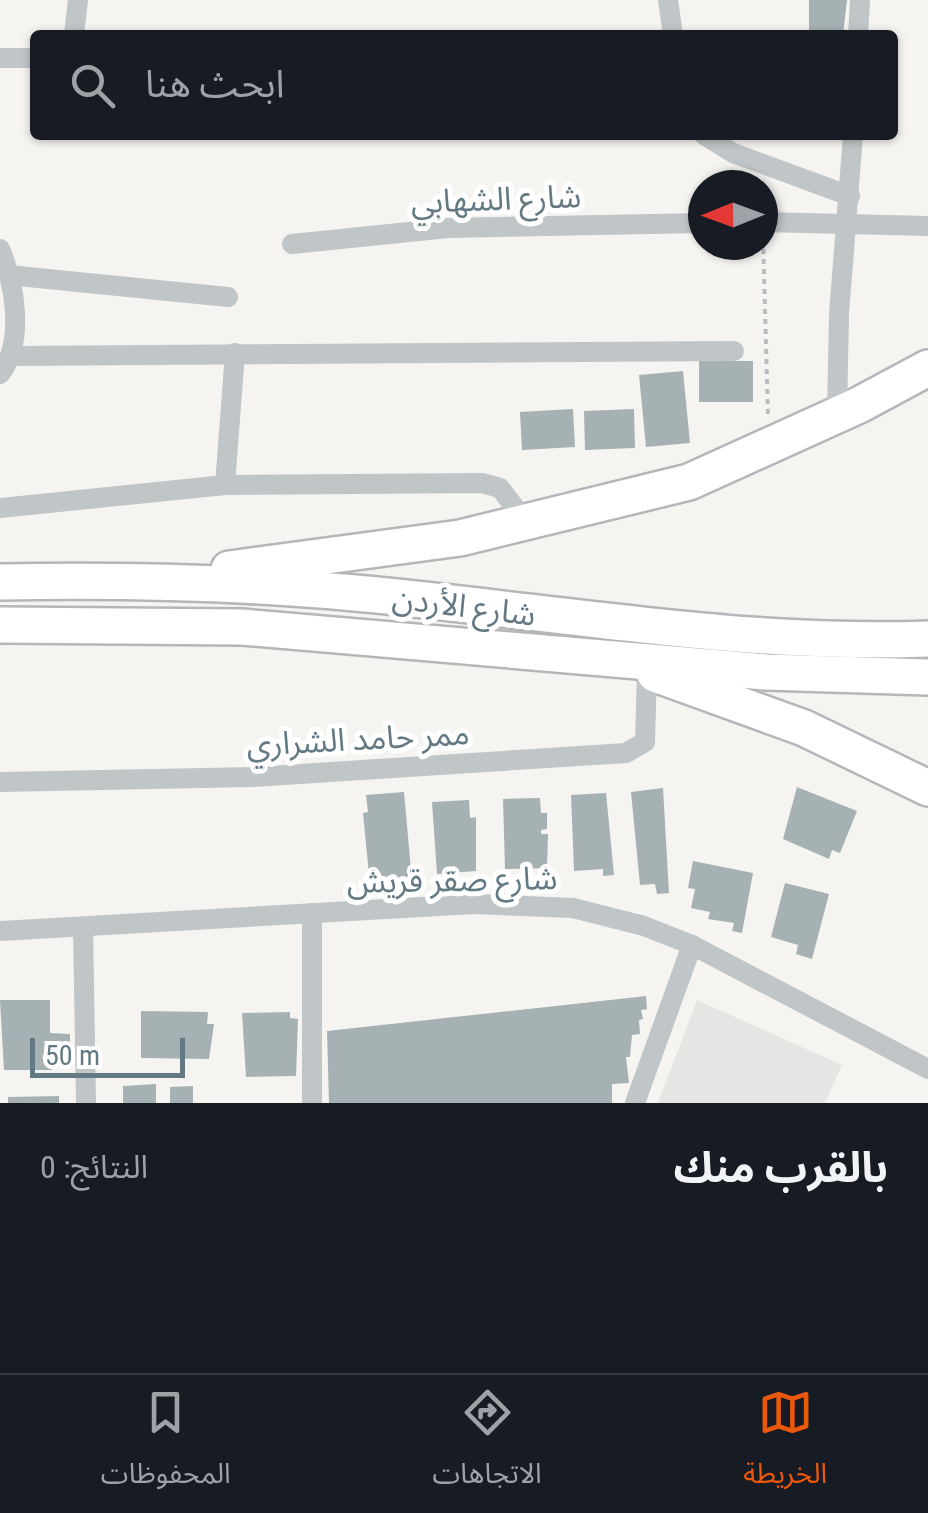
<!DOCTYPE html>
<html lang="ar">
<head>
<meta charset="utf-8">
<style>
	:root { --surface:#171b24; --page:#20242c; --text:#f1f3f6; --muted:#9ea1a6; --line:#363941; --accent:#ea580c }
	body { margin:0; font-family:"Roboto Condensed","Noto Sans Arabic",sans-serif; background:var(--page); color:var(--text); direction:rtl }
	.compass { position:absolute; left:688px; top:170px; width:90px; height:90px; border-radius:50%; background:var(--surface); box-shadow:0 2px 8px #0004; rotate:269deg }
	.scale { position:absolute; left:30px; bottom:25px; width:155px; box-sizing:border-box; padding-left:10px; border:5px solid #637983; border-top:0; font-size:28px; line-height:35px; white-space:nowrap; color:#637983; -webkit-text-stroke:8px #fff; paint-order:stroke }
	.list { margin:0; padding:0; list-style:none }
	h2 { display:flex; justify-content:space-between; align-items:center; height:130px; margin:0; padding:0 40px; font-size:42px }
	h2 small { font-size:32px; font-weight:400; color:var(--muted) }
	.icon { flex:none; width:55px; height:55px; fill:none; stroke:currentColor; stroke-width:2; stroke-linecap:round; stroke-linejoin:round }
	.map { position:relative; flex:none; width:928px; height:1103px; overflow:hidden; direction:ltr }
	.search { position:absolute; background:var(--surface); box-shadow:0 2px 8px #0004; left:30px; right:30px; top:30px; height:110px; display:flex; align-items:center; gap:25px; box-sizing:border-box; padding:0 35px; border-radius:10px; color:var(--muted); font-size:38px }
	.sheet { height:270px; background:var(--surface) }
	nav { display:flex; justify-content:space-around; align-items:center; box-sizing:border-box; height:140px; border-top:2px solid var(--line); background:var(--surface); font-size:28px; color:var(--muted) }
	nav a { display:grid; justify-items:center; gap:5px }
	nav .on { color:var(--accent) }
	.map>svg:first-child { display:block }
</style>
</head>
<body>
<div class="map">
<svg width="928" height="1103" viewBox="0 0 928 1103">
	<rect width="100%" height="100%" fill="#f5f4f1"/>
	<path fill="#e5e6e4" d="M697 1000 842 1065 825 1103H658Z"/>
	<g fill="#a6b1b4">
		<path d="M809 0H847L843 35H809Z"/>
		<rect x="699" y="361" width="54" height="41"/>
		<path d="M683 371 690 443 646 447 639 375Z"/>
		<path d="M573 409 575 447 522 450 520 412Z"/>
		<path d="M634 409 635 448 585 450 584 411Z"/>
		<path d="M797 787 857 811 840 853 832 850 829 859 783 839Z"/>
		<path d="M663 788 669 893 657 894 655 884 640 885 631 792Z"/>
		<path d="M404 792 412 881 370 885 363 813 368 812 366 795Z"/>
		<path d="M606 793 614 875 603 876V869L574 871 571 795Z"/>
		<path d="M540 798 541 813H547V829L541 830V834H548L547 868 505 869 503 799Z"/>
		<path d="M469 800 470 818 476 817V871L437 874 432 802Z"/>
		<path d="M693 861 753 873 742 933 732 931 734 923 708 919 710 912 691 908 695 889 688 888Z"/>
		<path d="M785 883 829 894 812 959 796 954 798 945 771 937Z"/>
		<path d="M646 996 647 1009 641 1010 643 1019 639 1020 640 1034 632 1035 630 1057H626L629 1083 612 1084V1103H329L327 1031Z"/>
		<path d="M0 1000H50V1033L70 1034V1053H53L52 1070H4Z"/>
		<path d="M141 1011 208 1012 207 1024H214L209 1059 141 1058Z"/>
		<path d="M290 1012V1018L298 1019 296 1076 246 1077 242 1013Z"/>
		<path d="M156 1084V1103H123V1086Z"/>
		<path d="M193 1086V1103H170V1087Z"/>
		<path d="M59 1096V1103H8V1097Z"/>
	</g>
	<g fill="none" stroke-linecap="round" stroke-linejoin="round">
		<defs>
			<g id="highway">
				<path d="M229 569 460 538 689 482 859 405 928 368"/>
				<path d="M0 582C119 580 237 582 355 593 546 610 736 646 928 639"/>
				<path d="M0 625 242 627 766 672 928 677"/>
				<path d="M655 674 804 728 928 788"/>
			</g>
		</defs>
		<use href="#highway" stroke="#b3b7ba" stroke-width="40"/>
		<path stroke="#babdbf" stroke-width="4" stroke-dasharray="5 5" stroke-linecap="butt" d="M763 239 768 415"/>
		<g stroke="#c0c5c7" stroke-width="20">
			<path d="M668 0 673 35"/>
			<path d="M74 35 78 0"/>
			<path d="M858 35 860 0"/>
			<path d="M0 58H35"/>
			<path d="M704 135 733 153 850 196"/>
			<path d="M763 222 928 226"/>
			<path d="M292 244 448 228 703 223"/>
			<path d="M0 249C15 284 25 342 0 374"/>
			<path d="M8 275 228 297"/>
			<path d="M12 356 734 351"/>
			<path d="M837 416 839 314 853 135"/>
			<path d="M225 485 235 353"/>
			<path d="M0 508 225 485 482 483 500 488 526 522"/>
			<path d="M0 782 253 777 626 753 645 742 647 671"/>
			<path d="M312 913V1103"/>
			<path d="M83 927 86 1103"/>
			<path d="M0 931 474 904 573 908 644 926 692 945 928 1069"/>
			<path d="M635 1103 692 945"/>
		</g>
		<use href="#highway" stroke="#fff" stroke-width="35"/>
	</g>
	<g text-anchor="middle" stroke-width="10" stroke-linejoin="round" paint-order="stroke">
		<g font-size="32" fill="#637983" stroke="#fff">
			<text transform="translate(496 199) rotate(-2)" y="11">شارع الشهابي</text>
			<text transform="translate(464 606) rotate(7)" y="11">شارع الأردن</text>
			<text transform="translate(358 739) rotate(-3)" y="11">ممر حامد الشراري</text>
			<text transform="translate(452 880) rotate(-1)" y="11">شارع صقر قريش</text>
		</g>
	</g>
</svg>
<svg class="compass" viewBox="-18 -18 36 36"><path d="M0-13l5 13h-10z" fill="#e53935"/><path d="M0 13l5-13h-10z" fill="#9ea1a6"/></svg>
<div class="scale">50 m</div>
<div class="search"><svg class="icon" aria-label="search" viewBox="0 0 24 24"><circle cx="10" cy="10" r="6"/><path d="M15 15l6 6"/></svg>ابحث هنا</div>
</div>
<section class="sheet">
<h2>بالقرب منك<small>النتائج: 0</small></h2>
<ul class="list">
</ul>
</section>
<nav>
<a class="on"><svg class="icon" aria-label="map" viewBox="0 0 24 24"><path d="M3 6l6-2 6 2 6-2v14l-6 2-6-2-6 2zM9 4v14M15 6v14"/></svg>الخريطة</a>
<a><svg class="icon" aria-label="directions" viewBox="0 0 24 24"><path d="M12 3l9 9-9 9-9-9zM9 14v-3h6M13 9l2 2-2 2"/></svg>الاتجاهات</a>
<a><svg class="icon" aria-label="saved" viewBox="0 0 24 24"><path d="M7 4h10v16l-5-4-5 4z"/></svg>المحفوظات</a>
</nav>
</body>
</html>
